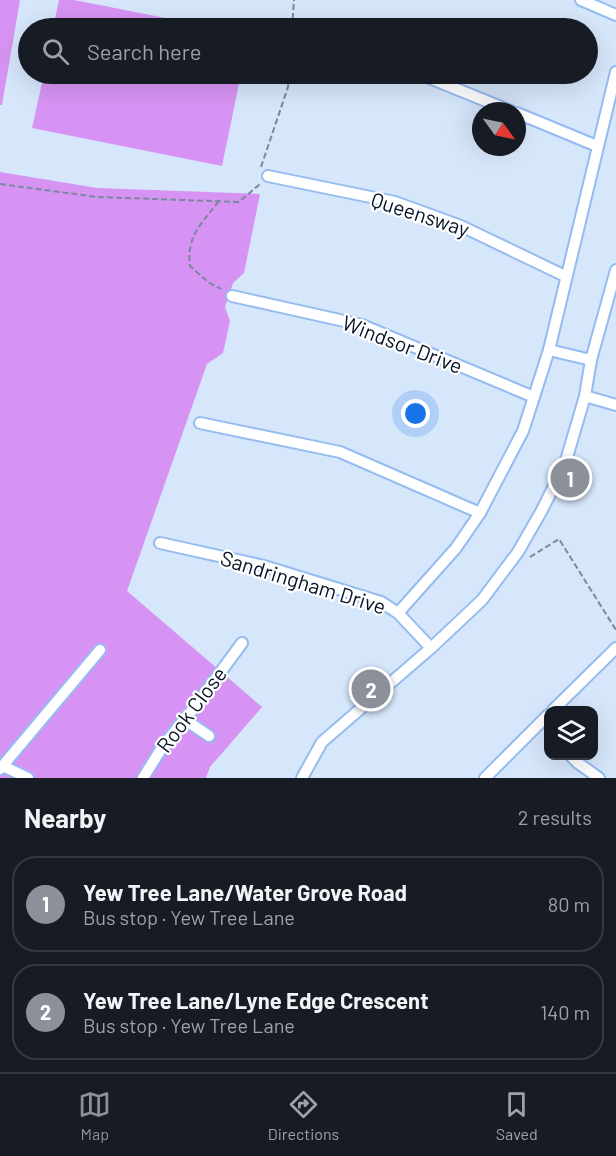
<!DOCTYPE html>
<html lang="en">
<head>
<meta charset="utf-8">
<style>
	:root { --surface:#171b24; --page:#242831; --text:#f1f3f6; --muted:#9ea1a6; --line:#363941; --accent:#8c9099 }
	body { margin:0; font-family:Barlow,sans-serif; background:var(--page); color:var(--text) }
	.controls { position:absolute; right:18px; bottom:18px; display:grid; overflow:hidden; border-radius:12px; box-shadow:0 6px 24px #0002 }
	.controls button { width:54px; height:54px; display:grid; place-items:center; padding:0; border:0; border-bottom:2px solid var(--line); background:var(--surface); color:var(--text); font:30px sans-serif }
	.compass { position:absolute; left:472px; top:102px; width:54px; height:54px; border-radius:50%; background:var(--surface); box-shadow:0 6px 24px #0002; rotate:123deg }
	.you { position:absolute; left:416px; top:414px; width:21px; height:21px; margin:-15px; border:4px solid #fff; border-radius:50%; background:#1a73e8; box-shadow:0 0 0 9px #1a73e833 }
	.badge { display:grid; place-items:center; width:39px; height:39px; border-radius:50%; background:var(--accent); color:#fff; font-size:20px; font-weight:700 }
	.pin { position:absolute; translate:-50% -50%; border:3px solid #fff; box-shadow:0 2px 6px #0006 }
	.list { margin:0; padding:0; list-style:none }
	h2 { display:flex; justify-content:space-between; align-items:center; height:78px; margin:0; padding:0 24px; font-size:26px }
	h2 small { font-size:20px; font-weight:400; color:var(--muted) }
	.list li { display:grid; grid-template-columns:39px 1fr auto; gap:18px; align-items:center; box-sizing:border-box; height:96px; margin:0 12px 12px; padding:0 12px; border:2px solid var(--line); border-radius:24px }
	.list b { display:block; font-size:22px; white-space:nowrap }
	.list p { margin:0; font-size:20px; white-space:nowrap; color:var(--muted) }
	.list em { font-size:20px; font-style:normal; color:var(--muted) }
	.icon { flex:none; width:33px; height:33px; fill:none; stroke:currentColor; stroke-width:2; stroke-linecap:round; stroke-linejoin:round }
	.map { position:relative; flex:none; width:616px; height:778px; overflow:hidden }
	.search { position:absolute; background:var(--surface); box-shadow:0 6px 24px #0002; left:18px; right:18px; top:18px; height:66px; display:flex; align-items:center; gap:15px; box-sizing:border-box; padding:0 21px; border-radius:33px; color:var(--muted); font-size:22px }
	.sheet { height:294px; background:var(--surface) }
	nav { display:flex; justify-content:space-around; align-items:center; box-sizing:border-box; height:84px; border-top:2px solid var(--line); background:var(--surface); font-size:16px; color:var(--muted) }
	nav a { display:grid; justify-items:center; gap:3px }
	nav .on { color:var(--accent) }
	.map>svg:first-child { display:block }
</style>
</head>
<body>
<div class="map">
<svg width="616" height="778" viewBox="0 0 616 778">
	<rect width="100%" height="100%" fill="#d6e6fb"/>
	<g fill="#d793f3">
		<path d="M0 0H20L2 105H0Z"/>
		<path d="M59 0H74L216 28H53Z"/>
		<path d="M44 74H241L222 166 32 128Z"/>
		<path d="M0 172 97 188 260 194 244 273 233 283 225 307 230 321 223 353 207 364 127 591 262 707 210 767 206 778H0Z"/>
	</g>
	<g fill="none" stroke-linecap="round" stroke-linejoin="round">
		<defs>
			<g id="street">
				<path d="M581 0 616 15"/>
				<path d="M413 74 427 77 511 111"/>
				<path d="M517 113 597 146"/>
				<path d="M268 176 395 202 461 226 565 276"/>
				<path d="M232 296 362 325 534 397"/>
				<path d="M549 350 591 360"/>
				<path d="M585 396 616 405"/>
				<path d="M200 423 340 452 480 513"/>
				<path d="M160 543 264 566 381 602 398 613 431 648"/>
				<path d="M398 613 456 548 480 513 523 431 549 350 616 72"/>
				<path d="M553 710 616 648"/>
				<path d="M184 719 209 736"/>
				<path d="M571 756 578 763 599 778"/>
				<path d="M3 766 28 778"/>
				<path d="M0 769 100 650"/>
				<path d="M143 778 163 746 197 704 242 643"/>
				<path d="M302 778 322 742 431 648 482 600 518 552 542 510 565 464 585 396 591 360 616 270"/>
				<path d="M485 778 548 715"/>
			</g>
		</defs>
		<use href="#street" stroke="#95bcf0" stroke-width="14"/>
		<g stroke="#79889c" stroke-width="2" stroke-dasharray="6 3" stroke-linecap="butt">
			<path d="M292 28 294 0"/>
			<path d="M261 167 288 87 289 74"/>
			<path d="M0 184 97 197 239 202 260 184"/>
			<path d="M219 201C202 223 186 236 190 266L208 282 221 289"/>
			<path d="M530 557 559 539 616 630"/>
		</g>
		<use href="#street" stroke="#fff" stroke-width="10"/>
	</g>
	<g text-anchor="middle" stroke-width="4.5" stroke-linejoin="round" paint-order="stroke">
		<g font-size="21" fill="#051325" stroke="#fff">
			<text transform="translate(420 215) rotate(18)" y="7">Queensway</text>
			<text transform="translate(402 345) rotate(21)" y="7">Windsor Drive</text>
			<text transform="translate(303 583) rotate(17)" y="7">Sandringham Drive</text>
			<text transform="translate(192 710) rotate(-53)" y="7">Rook Close</text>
		</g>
	</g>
</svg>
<div class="controls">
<button><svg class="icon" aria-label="layers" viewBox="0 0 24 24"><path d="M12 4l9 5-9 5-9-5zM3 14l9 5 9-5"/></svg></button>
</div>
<svg class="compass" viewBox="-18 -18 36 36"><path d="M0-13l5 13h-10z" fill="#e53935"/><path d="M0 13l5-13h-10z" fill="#9ea1a6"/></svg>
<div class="you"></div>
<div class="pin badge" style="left:570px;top:478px">1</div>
<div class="pin badge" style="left:371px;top:689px">2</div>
<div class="search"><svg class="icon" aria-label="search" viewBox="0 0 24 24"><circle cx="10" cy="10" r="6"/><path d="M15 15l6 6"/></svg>Search here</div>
</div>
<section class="sheet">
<h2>Nearby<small>2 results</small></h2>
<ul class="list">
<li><span class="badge">1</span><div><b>Yew Tree Lane/Water Grove Road</b><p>Bus stop · Yew Tree Lane</p></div><em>80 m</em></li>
<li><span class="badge">2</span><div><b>Yew Tree Lane/Lyne Edge Crescent</b><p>Bus stop · Yew Tree Lane</p></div><em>140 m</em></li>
</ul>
</section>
<nav>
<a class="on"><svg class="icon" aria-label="map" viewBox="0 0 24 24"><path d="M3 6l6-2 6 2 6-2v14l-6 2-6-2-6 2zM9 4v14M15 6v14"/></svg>Map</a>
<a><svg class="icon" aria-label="directions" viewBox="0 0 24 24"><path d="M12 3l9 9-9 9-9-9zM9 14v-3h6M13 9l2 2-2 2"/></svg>Directions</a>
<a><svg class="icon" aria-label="saved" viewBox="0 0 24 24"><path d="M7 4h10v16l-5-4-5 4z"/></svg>Saved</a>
</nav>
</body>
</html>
